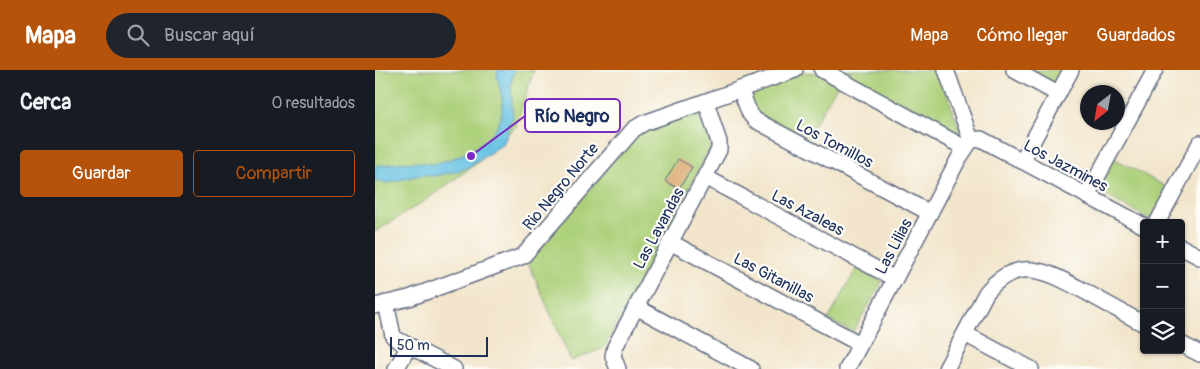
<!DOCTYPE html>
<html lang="es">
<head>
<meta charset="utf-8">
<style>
	:root { --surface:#171b24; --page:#20242c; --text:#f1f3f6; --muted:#9ea1a6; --line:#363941; --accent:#b45309 }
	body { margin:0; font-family:Pangolin,sans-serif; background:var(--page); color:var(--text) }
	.controls { position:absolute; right:15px; bottom:15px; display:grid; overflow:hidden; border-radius:5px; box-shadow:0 1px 4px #0004 }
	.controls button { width:45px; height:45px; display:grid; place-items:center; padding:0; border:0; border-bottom:1px solid var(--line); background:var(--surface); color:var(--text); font:25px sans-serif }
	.compass { position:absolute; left:705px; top:15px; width:45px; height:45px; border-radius:50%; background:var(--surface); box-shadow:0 1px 4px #0004; rotate:211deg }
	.scale { position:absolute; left:15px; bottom:12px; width:98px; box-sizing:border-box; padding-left:5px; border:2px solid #1b2f5e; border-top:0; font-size:14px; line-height:18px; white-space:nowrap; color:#1b2f5e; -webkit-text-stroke:4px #fdfcf7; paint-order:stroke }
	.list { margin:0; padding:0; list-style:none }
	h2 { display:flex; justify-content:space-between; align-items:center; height:65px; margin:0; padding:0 20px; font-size:21px }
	h2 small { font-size:16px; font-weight:400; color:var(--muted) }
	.actions { display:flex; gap:10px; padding:15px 20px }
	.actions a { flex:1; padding:11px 0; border:1px solid var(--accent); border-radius:5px; text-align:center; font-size:18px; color:var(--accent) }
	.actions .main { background:var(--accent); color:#fff }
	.icon { flex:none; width:28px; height:28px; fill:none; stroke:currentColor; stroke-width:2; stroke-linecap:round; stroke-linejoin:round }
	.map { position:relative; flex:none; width:825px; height:299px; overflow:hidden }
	header { display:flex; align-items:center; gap:30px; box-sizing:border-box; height:70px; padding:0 25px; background:var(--accent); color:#fff }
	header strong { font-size:24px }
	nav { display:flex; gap:28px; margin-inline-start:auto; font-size:18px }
	.search { width:350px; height:45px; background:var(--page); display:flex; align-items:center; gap:12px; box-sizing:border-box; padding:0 18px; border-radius:28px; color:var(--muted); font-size:19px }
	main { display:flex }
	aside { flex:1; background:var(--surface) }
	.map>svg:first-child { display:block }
</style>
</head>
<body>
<header>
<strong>Mapa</strong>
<div class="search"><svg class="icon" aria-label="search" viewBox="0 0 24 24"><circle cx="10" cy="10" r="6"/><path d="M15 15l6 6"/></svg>Buscar aquí</div>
<nav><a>Mapa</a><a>Cómo llegar</a><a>Guardados</a></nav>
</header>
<main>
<aside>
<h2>Cerca<small>0 resultados</small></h2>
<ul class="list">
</ul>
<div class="actions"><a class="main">Guardar</a><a>Compartir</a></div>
</aside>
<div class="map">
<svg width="825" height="299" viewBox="0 0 825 299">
	<rect width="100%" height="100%" fill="#fdfcf7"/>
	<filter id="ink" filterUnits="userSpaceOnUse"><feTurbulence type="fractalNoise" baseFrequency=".02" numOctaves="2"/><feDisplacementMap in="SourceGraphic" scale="10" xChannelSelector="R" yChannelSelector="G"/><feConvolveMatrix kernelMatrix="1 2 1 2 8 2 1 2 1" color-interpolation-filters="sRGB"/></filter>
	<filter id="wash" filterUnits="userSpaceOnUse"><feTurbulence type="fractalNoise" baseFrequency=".0096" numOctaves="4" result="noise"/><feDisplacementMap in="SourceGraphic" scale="20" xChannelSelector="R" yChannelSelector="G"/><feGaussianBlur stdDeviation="1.12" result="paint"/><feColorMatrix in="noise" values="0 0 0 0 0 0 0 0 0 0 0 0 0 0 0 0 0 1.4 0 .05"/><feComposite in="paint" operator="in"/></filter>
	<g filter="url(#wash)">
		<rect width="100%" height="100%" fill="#f2e5cb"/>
		<g fill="#acd079" stroke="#64806c">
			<path d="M0 0H159L141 56 105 91 51 130 0 162Z"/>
			<path d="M456 0H563L586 63 582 65Z"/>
			<path d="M648 0H691L683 15Z"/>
			<path d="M430 2 445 3 463 14 430 71 381 43 374 29 375 23 379 20Z"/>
			<path d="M316 45 327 47 336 71 335 79 229 278 196 291 153 192 262 64Z"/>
			<path d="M737 87 795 119 776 150 722 121Z"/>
			<path d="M484 194 506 208 507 212 478 262 453 250Z"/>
		</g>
		<path fill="#64c1e2" stroke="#4078a0" d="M123 0H139L136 15 138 48C131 56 134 65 128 74L94 97 80 102 58 106 45 105 12 113 0 110V96C14 94 28 92 42 92 47 93 52 94 57 94 84 89 122 72 127 42 129 30 124 16 122 5Z"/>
		<g id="blocks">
			<path fill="#dda86f" d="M303 89 317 97 304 119 290 111Z"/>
		</g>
	</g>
	<g filter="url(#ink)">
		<use href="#blocks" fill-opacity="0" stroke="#666f84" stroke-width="1"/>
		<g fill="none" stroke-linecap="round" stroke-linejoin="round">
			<defs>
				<g id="minor">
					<path d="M447 0 590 78"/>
					<path d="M571 0 596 70"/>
					<path d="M639 0 683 24"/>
					<path d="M365 19 375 44 380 50 555 143"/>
					<path d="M596 70 606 69 769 156"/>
					<path d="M647 91 696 0"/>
					<path d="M330 107 520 209"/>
					<path d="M712 126 780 0"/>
					<path d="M782 153 825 73"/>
					<path d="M295 172 485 274"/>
					<path d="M806 177 825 187"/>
					<path d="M11 233 18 266 21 269 79 299"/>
					<path d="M0 236 34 228 148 186 259 59 269 53 420 0"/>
					<path d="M261 237 376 299"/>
					<path d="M590 264 656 299"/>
					<path d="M806 274 825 284"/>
					<path d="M21 299 34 276"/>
					<path d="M243 299 238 286 240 277 344 80V72L331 32"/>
					<path d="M472 299 584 88 596 70"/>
					<path d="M571 299 611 223C643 183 675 203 711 222 730 233 749 243 769 254"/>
				</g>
			</defs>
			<use href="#minor" stroke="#666f84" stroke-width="18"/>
			<use href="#minor" stroke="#fff" stroke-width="15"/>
		</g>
	</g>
	<g text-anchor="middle" stroke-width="4.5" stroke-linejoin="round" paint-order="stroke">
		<g font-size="16" fill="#1b2f5e" stroke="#fdfcf7">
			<text transform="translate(460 73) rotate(28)" y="6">Los Tomillos</text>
			<text transform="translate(691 95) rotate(28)" y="6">Los Jazmines</text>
			<text transform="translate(185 116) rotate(-50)" y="6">Rio Negro Norte</text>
			<text transform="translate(433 142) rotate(28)" y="6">Las Azaleas</text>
			<text transform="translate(283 158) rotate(-62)" y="6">Las Lavandas</text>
			<text transform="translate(518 176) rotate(-62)" y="6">Las Lilias</text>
			<text transform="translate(399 207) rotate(28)" y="6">Las Gitanillas</text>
		</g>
	</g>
	<path fill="none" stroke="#7b2cbf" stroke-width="2" d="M96 86L150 46"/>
	<circle fill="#7b2cbf" stroke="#fdfcf7" stroke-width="2" cx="96" cy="86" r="5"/>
	<rect fill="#fdfcf7" stroke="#7b2cbf" stroke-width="2" x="150" y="29" width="95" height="33" rx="5"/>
	<g font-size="18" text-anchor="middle" font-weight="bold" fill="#1b2f5e">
		<text x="197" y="52">Río Negro</text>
	</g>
</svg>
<div class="controls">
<button>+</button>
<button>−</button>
<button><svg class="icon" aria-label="layers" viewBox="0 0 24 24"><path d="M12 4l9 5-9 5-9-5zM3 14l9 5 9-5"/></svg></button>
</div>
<svg class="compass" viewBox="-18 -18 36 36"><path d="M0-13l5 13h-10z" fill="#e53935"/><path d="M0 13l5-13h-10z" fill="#9ea1a6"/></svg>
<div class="scale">50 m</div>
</div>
</main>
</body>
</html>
